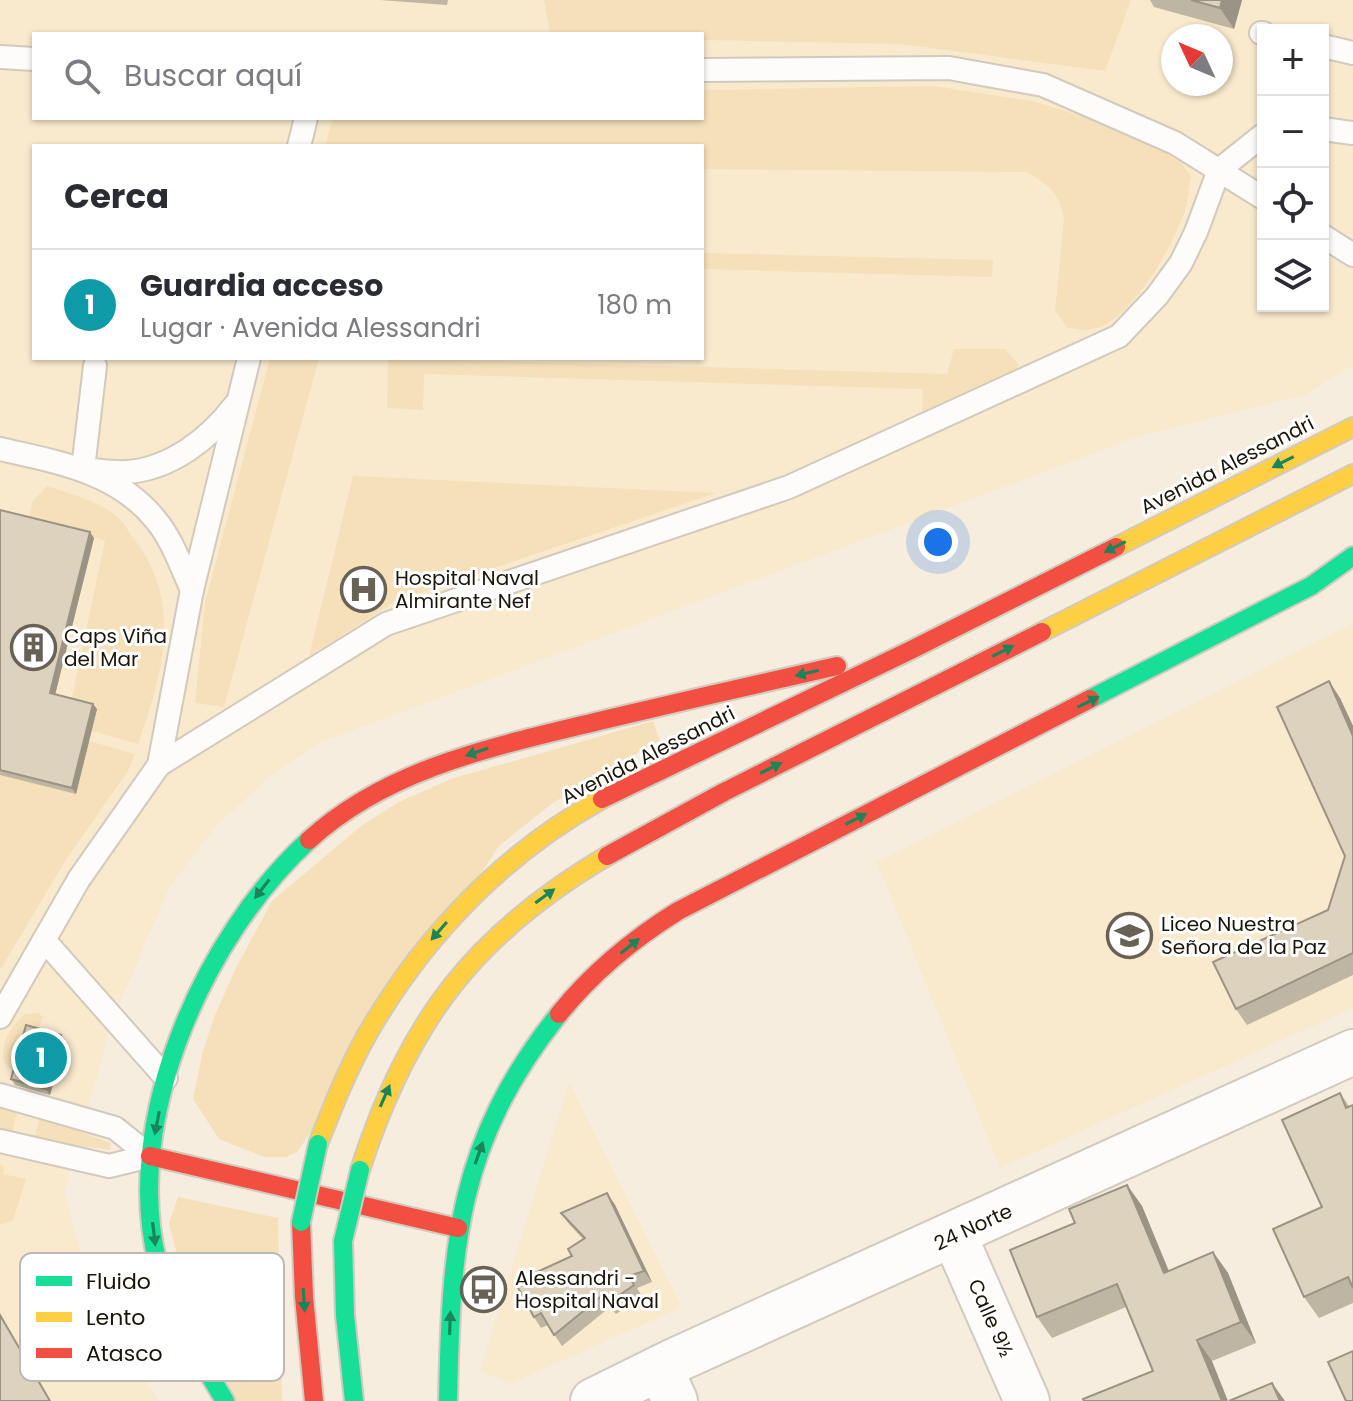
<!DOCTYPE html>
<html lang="es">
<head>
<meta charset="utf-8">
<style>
	:root { --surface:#fff; --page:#f7f7f7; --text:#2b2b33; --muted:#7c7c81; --line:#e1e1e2; --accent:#0f766e }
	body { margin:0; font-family:Poppins,sans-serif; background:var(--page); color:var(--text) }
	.controls { position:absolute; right:24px; top:24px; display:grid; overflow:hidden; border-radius:0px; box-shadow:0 2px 6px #0004 }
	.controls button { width:72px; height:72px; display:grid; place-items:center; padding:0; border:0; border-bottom:2px solid var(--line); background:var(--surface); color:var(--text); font:40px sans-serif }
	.compass { position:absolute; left:1161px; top:24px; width:72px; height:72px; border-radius:50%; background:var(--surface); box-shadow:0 2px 6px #0004; rotate:314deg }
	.you { position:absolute; left:938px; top:542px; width:28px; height:28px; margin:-20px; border:6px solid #fff; border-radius:50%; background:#1a73e8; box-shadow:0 0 0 12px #1a73e833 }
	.badge { display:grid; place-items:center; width:52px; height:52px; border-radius:50%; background:var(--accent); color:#fff; font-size:26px; font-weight:700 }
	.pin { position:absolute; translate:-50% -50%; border:4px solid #fff; box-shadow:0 2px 8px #0006 }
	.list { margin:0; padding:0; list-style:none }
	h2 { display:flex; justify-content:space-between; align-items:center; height:104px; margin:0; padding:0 32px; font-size:34px }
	h2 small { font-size:26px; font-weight:400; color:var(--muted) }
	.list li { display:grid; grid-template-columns:52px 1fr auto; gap:24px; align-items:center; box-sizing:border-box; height:112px; padding:0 32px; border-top:2px solid var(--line) }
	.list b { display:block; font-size:30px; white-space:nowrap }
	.list p { margin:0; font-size:26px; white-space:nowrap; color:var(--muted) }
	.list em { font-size:26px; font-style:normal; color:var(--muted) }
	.icon { flex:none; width:44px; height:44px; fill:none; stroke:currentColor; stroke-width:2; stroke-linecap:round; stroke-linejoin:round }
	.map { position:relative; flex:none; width:1353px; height:1401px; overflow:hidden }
	.search { position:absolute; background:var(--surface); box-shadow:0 2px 6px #0004; left:32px; top:32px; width:672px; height:88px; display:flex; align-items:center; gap:20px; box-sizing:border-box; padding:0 28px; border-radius:0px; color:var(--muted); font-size:30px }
	.panel { position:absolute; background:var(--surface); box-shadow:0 2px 6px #0004; left:32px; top:144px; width:672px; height:216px; border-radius:0px }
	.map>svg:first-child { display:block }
</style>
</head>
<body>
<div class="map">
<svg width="1353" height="1401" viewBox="0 0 1353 1401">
	<rect width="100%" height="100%" fill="#f6eddf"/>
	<g fill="#f9e9cd" fill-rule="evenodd">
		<path d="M0 0H544L550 34H34V118H702V40L899 44 1105 71 1131 0H1353V365L1304 395 1138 437 319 743 273 774 215 827 169 888 113 1019 64 1192 94 1297 159 1401H0ZM1263 30H1323V306H1263ZM1173 36H1221V84H1173ZM34 146H702V358H34Z"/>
		<path d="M1353 623V1008L1000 1168 877 862Z"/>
		<path d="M569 1082 682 1307 510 1384 480 1371Z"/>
	</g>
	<g fill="#f5e0ba">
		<path d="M544 0H1131L1105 71 899 44 702 40V34H550Z"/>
		<path d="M933 86 1032 101 1088 118 1158 148 1181 163 1191 176C1189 186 1188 197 1186 207 1176 242 1131 322 1093 329 1085 331 1076 329 1068 328L1055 311 1064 219C1061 195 1047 182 1026 172L702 169V146H325L333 118H702V90Z"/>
		<path d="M702 253 993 260 992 277 702 269Z"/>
		<path d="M954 349H1005L1019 365 1012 375 922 415 923 389 424 374 423 410 387 408 388 358 947 374Z"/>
		<path d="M270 358H319L224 707 195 703 205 603Z"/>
		<path d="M353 476 716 493 396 601 309 656Z"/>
		<path d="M47 486C70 494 96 500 115 515 123 521 128 531 134 539 184 603 162 675 138 744L92 731 71 703 105 540 29 522 32 502Z"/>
		<path d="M653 721 660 741 597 775 550 805 499 846 298 1151 287 1157H264L219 1139 193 1099 202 1055 214 1017 236 968 272 901 361 826 399 802 451 779Z"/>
		<path d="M89 741 135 754 128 771 67 858 0 970V775L76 794Z"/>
		<path d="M38 1013 43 1017 17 1076 4 1062C1 1040 10 1028 25 1014Z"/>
		<path d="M0 1106 18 1111 11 1134 0 1131Z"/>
		<path d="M40 1117 111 1143 110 1150 34 1140Z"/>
		<path d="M0 1164 4 1166 3 1174 26 1179 13 1220 0 1225Z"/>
		<path d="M178 1197 278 1218 282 1401H236L191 1310 169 1223Z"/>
	</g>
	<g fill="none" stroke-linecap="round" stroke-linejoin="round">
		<defs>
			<g id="lane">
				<path d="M1261 33H1263"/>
				<path d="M1323 46 1353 53"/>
				<path d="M0 57 34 59"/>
				<path d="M702 70 949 68 1043 85 1175 143 1263 198"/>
				<path d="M1323 129 1353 133"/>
				<path d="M299 146 306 118"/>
				<path d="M1323 236 1353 255"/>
				<path d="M95 366 83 469C97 470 113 473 127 472 171 469 210 438 235 405"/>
				<path d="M0 449C56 462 116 471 155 519 172 539 181 566 192 590"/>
				<path d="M159 765 386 624 789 487 1119 336 1157 296 1181 263 1196 232 1219 170 1263 135"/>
				<path d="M44 940 166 1078"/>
				<path d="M0 1017 79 879 159 765 192 590 249 358"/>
				<path d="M0 1095 115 1128 150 1156"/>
				<path d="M0 1141 109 1166 150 1156"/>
			</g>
			<g id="street">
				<path d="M954 1235 1027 1401"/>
				<path d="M660 1368 675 1401"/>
				<path d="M593 1401 674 1361 1353 1052"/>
			</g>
			<g id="fast">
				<path d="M1090 699 1311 586 1353 556"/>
				<path d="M343 1241 345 1315 354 1401"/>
				<path d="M225 1401C199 1357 171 1314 158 1264 121 1121 204 936 309 840"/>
				<path d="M448 1401C451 1244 457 1142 559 1014"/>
			</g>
			<g id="slow">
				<path d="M1116 547 1353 427"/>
				<path d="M1042 632 1353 474"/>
				<path d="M318 1144C333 1106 348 1068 368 1033 424 936 504 853 602 799"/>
				<path d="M360 1170C408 1022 473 935 607 856"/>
			</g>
			<g id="jam">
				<path d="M602 799 911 650 1116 547"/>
				<path d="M309 840C389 767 497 746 599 721 678 702 758 684 837 666"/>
				<path d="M607 856 724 792 1042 632"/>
				<path d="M559 1014C592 973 633 939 678 911L1090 699"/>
				<path d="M150 1156 458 1228"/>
				<path d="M301 1222 304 1297 314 1401"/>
			</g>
		</defs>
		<use href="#lane" stroke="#d1cabd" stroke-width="26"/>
		<use href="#street" stroke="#d1cabd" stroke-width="48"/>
		<use href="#fast" stroke="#d1cabd" stroke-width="22"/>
		<use href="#slow" stroke="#d1cabd" stroke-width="22"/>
		<use href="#jam" stroke="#d1cabd" stroke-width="22"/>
		<use href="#lane" stroke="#fefcfa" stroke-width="22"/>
		<use href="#street" stroke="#fefcfa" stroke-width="44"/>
		<use href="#fast" stroke="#16e098" stroke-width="18"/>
		<use href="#slow" stroke="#ffcf43" stroke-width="18"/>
		<use href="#jam" stroke="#f24e42" stroke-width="18"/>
		<defs>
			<g id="fast-bridge">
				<path d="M301 1222 318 1144"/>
				<path d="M343 1241 360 1170"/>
			</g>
		</defs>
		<use href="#fast-bridge" stroke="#d1cabd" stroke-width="22" stroke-linecap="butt"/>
		<use href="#fast-bridge" stroke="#16e098" stroke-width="18"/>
	</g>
	<g fill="#beb5a3">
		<path d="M380 0H448L447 5Z"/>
		<path d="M1150 0H1242L1234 29 1154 7Z"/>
		<path d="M0 510 94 538 55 695 97 709 76 794 0 775Z"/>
		<path d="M1340 698 1353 726V975L1247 1025 1236 1009 1328 910 1345 856Z"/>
		<path d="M61 1035 65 1040 50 1095 15 1085 11 1079Z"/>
		<path d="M1340 1093 1349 1106 1353 1105V1303L1319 1318 1304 1297 1322 1207Z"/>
		<path d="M1127 1185 1142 1206 1169 1271 1213 1252 1228 1273 1256 1343 1212 1361 1153 1371 1126 1307 1052 1338 1037 1317 1075 1223Z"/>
		<path d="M607 1193 615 1205 652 1282 637 1288 642 1296 616 1314 610 1307 562 1346 548 1325 541 1328 534 1317 583 1239 569 1224 561 1213Z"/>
	</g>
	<g fill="#9b9384">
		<path d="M1222 0H1242L1234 29 1220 8Z"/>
		<path d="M90 532 94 538 54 699 50 693Z"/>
		<path d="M1329 681 1340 698 1353 726V736Z"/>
		<path d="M93 704 97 709 76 794 72 788Z"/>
		<path d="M61 1035 65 1040 50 1095 46 1089Z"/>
		<path d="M1127 1185 1142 1206 1178 1294 1164 1273Z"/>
		<path d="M607 1193 615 1205 652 1282 644 1271Z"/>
		<path d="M1213 1252 1228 1273 1256 1343 1241 1322Z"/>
		<path d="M1197 1340 1212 1361 1228 1401H1222Z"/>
		<path d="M1272 1383 1285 1401H1280Z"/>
	</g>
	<g fill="#ddd2bd" stroke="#9b9384" stroke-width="2">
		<path d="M1191 0H1222L1220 8Z"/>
		<path d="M0 510 90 532 50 693 93 704 72 788 0 770Z"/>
		<path d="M1329 681 1353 736V953L1236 1009 1213 962 1328 910 1345 856 1277 707Z"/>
		<path d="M26 1025 61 1035 46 1089 11 1079Z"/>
		<path d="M1340 1093 1346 1108 1353 1105V1288L1348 1277 1304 1297 1273 1229 1322 1207 1282 1120Z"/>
		<path d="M1127 1185 1164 1273 1213 1252 1241 1322 1197 1340 1222 1401H1084L1083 1399 1153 1371 1117 1284 1037 1317 1010 1250 1075 1223 1069 1209Z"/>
		<path d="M607 1193 644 1271 629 1276 634 1285 608 1303 603 1295 554 1335 541 1313 534 1317 515 1282 572 1256 568 1249 585 1238 561 1213Z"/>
		<path d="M0 1315 50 1401H0Z"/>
		<path d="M1353 1351V1401H1346L1328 1362Z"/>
		<path d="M1272 1383 1280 1401H1229Z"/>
	</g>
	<defs><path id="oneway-solid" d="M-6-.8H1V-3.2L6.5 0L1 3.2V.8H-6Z" transform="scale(2)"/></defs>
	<g fill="#198558">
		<use href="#oneway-solid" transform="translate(1283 462) rotate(153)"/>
		<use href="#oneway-solid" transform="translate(1115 547) rotate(153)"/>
		<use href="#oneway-solid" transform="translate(1003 651) rotate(-27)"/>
		<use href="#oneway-solid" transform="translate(807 673) rotate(167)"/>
		<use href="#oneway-solid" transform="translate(1088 702) rotate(-27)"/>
		<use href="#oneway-solid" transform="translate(477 752) rotate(161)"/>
		<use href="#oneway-solid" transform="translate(771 768) rotate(-26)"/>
		<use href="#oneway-solid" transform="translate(856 819) rotate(-27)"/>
		<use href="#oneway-solid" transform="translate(262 889) rotate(128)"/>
		<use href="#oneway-solid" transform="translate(545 896) rotate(-36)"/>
		<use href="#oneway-solid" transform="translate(439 931) rotate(131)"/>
		<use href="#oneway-solid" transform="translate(630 946) rotate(-38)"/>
		<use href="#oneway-solid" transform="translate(385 1096) rotate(-66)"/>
		<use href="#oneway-solid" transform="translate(157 1123) rotate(101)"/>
		<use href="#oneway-solid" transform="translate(479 1153) rotate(-71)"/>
		<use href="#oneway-solid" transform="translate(154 1234) rotate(83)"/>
		<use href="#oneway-solid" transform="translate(304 1300) rotate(86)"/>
		<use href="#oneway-solid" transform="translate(450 1323) rotate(-88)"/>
	</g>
	<defs>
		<symbol id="hospital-ring" viewBox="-11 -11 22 22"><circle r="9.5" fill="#fff" stroke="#686155" stroke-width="1.5"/><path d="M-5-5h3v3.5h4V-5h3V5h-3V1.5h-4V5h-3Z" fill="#686155"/></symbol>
		<symbol id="building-ring" viewBox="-11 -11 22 22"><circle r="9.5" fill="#fff" stroke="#686155" stroke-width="1.5"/><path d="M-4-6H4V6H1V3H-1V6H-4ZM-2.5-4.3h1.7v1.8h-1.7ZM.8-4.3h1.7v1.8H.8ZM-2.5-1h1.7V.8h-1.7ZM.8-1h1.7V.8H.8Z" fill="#686155"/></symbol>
		<symbol id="school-ring" viewBox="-11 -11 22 22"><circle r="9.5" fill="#fff" stroke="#686155" stroke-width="1.5"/><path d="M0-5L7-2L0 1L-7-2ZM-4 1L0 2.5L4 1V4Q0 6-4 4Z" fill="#686155"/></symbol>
		<symbol id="bus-ring" viewBox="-11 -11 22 22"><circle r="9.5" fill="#fff" stroke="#686155" stroke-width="1.5"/><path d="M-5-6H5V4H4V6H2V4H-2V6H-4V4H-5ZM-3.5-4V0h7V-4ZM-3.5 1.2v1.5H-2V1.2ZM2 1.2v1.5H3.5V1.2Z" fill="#686155"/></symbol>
	</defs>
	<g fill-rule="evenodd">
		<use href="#hospital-ring" x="338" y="564" width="51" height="51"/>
		<use href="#building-ring" x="8" y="622" width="51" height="51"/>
		<use href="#school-ring" x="1104" y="910" width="51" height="51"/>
		<use href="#bus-ring" x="458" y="1264" width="51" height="51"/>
	</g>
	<g text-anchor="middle" stroke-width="6" stroke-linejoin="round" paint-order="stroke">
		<g font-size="20" fill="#1c160a" stroke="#fff">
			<text transform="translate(1227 465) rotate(-27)" y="7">Avenida Alessandri</text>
			<text transform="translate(648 755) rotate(-27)" y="7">Avenida Alessandri</text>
			<text transform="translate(973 1227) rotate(-25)" y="7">24 Norte</text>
			<text transform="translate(991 1318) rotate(66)" y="7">Calle 9½</text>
		</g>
		<g font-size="20" fill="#1c160a" stroke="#fff" text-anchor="start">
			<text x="395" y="585">Hospital Naval<tspan x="395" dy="23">Almirante Nef</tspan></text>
			<text x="64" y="643">Caps Viña<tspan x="64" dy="23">del Mar</tspan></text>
			<text x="1161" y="931">Liceo Nuestra<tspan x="1161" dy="23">Señora de la Paz</tspan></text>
			<text x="515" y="1285">Alessandri -<tspan x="515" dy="23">Hospital Naval</tspan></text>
		</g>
	</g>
	<rect x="20" y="1253" width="264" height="128" rx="12" fill="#fff" stroke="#bbb9b6" stroke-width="2"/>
	<rect x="36" y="1276" width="36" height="10" fill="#16e098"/>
	<rect x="36" y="1312" width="36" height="10" fill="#ffcf43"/>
	<rect x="36" y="1348" width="36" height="10" fill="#f24e42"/>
	<g font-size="22" fill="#1c160a">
		<text x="86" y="1289">Fluido</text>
		<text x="86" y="1325">Lento</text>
		<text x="86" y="1361">Atasco</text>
	</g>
</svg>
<div class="controls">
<button>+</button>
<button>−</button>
<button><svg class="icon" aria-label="locate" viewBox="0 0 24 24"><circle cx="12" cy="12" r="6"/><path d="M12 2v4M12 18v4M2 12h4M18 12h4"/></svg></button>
<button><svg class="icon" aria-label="layers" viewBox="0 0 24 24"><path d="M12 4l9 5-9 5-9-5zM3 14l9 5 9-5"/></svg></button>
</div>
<svg class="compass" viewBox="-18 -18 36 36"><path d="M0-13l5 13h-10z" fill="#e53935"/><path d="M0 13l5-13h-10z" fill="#7c7c81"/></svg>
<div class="you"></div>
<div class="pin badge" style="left:41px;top:1058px;background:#0f9aa8">1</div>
<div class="search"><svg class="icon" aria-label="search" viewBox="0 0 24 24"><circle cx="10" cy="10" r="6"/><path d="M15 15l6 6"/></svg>Buscar aquí</div>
<section class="panel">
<h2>Cerca<small></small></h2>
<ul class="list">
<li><span class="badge" style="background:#0f9aa8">1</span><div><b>Guardia acceso</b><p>Lugar · Avenida Alessandri</p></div><em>180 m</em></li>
</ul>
</section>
</div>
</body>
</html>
